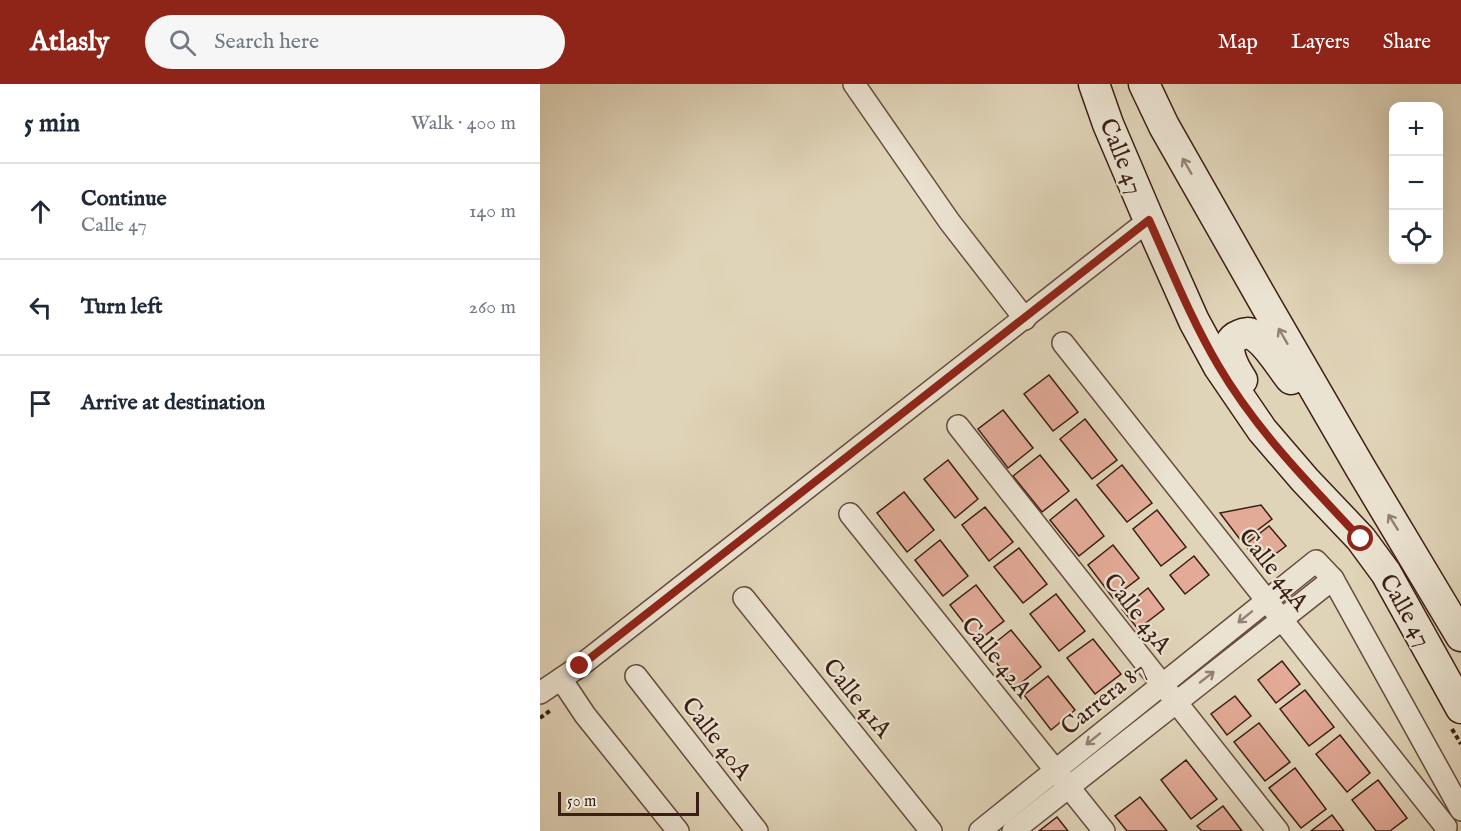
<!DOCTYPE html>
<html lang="en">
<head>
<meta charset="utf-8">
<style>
	:root { --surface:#fff; --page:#f6f6f7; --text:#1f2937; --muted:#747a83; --line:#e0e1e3; --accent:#8f2418 }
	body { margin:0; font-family:"IM FELL English",serif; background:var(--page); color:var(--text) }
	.controls { position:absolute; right:18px; top:18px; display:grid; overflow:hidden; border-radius:12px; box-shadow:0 6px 24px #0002 }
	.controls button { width:54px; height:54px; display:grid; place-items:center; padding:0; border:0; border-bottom:2px solid var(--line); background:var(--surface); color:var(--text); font:30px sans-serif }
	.scale { position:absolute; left:18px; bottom:15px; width:141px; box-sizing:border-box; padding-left:6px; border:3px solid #3d1e14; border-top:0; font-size:16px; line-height:21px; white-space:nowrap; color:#3d1e14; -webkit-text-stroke:4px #ebe3d1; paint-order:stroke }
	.stop { position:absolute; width:18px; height:18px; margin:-14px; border:4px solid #8f2418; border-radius:50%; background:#fff }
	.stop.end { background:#8f2418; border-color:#fff; box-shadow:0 2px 6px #0008 }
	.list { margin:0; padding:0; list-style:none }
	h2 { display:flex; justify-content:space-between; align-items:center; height:78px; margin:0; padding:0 24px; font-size:26px }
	h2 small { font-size:20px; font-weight:400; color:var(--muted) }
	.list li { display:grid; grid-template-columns:39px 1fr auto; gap:18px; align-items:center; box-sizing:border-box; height:96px; padding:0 24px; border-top:2px solid var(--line) }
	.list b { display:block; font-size:22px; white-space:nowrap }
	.list p { margin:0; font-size:20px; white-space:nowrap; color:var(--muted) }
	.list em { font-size:20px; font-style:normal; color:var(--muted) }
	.icon { flex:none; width:33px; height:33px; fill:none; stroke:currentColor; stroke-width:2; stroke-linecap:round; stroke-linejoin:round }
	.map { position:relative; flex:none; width:921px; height:747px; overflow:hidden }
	header { display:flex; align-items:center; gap:36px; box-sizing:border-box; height:84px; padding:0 30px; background:var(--accent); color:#fff }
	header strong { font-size:28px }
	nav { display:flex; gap:33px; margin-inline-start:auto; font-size:21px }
	.search { width:420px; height:54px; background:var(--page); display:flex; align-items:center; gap:15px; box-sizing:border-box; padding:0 21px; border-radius:33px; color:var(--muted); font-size:22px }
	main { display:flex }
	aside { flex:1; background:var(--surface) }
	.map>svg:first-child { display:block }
</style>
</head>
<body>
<header>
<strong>Atlasly</strong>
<div class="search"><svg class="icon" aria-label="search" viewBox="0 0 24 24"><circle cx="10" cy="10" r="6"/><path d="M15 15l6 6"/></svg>Search here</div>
<nav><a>Map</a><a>Layers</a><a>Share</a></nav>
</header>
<main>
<aside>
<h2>5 min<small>Walk · 400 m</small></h2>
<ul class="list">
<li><svg class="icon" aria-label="ahead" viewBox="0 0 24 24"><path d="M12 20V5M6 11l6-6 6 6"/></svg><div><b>Continue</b><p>Calle 47</p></div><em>140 m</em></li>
<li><svg class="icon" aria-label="left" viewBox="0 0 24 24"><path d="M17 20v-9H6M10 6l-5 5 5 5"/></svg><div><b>Turn left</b></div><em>260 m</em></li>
<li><svg class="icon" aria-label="arrive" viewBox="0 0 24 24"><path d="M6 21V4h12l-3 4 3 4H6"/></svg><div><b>Arrive at destination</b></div></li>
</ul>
</aside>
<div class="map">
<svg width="921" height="747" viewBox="0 0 921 747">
	<rect width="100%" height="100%" fill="#e0d4b8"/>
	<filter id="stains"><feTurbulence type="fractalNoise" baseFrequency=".00333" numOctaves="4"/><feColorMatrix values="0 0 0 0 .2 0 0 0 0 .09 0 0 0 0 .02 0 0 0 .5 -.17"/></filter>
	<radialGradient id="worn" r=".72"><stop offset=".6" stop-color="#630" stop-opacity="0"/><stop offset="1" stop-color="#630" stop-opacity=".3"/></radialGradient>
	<g fill="#e2aa97" stroke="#3d1e14" stroke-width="1.5">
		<path d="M509 291 538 328 513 347 484 310Z"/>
		<path d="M463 326 493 364 468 384 438 345Z"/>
		<path d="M545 335 577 376 552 395 520 355Z"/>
		<path d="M500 371 529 407 502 428 473 392Z"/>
		<path d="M408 376 438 415 415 434 384 395Z"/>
		<path d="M582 381 612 419 587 438 557 401Z"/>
		<path d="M364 408 394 446 367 468 337 429Z"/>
		<path d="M536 415 564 452 539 472 510 436Z"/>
		<path d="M721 421 732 435 702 458 680 429Z"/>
		<path d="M445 423 473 458 449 477 422 441Z"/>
		<path d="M617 426 646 463 621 482 593 445Z"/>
		<path d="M729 442 746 462 721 481 705 461Z"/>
		<path d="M400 456 428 492 403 512 375 476Z"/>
		<path d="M573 461 599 494 573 514 548 481Z"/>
		<path d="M479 464 507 500 483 519 454 483Z"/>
		<path d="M654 472 669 491 645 510 630 491Z"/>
		<path d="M436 501 464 537 438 557 410 521Z"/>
		<path d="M608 504 624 525 598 545 582 525Z"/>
		<path d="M516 510 545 547 519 567 490 530Z"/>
		<path d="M471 546 501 583 476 603 446 566Z"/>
		<path d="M553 555 581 590 555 610 527 574Z"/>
		<path d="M742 577 760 600 736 619 718 596Z"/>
		<path d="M508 592 535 626 511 646 484 611Z"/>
		<path d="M765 606 794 643 769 662 740 625Z"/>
		<path d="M695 612 711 632 687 651 671 630Z"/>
		<path d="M719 639 750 678 725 697 694 658Z"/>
		<path d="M800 651 830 689 807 708 776 670Z"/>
		<path d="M646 676 677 715 651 735 621 696Z"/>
		<path d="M755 684 786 725 761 744 729 704Z"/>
		<path d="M838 696 867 734 850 747H836L812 716Z"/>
		<path d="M600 713 627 747H587L575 732Z"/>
		<path d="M683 722 702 747H662L657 742Z"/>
		<path d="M792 731 804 747H771Z"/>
		<path d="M517 733 528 747H499Z"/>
	</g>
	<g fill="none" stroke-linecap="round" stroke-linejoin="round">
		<defs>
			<g id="street">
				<path d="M314 0 409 137 485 235"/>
				<path d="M523 259 906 743"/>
				<path d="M418 342 738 747"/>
				<path d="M310 430 564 747"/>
				<path d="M204 514 391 747"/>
				<path d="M96 592 217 747"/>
				<path d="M21 595 45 631 138 747"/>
				<path d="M0 609 40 582 609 136"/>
				<path d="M440 747 776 477 793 495 921 726"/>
				<path d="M473 747 793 495"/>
			</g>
			<g id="secondary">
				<path d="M554 0 568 40 609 136 654 237 679 283 722 346 765 396 821 455 846 489 921 624"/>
				<path d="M604 0 624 42 727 223 821 385 921 552"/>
				<path d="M702 296C694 284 679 259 700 251 704 249 709 248 713 251 727 258 741 283 751 295"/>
			</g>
		</defs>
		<use href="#street" stroke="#664c3d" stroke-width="24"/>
		<use href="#secondary" stroke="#3d1e14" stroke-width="33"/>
		<g stroke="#3d1e14" stroke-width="4" stroke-dasharray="4.5 3" stroke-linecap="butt">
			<path d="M0 634 11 626"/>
			<path d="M912 645 921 660"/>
		</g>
		<use href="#street" stroke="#ebe3d1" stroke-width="21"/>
		<use href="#secondary" stroke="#ebe3d1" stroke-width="30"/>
	</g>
	<defs><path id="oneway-shaft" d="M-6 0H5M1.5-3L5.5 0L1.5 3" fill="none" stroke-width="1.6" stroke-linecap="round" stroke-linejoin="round" transform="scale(1.5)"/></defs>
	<g stroke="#948072">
		<use href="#oneway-shaft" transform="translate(647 82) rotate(-120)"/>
		<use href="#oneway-shaft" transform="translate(743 252) rotate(-120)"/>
		<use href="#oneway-shaft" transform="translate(853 438) rotate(-122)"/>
		<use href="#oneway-shaft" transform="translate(705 533) rotate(141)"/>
		<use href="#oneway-shaft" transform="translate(667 593) rotate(-38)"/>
		<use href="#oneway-shaft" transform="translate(553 655) rotate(141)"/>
	</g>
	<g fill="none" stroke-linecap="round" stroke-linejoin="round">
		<path stroke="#8f2418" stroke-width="8" d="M40 582 609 136C631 185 651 235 678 281 716 346 770 401 821 455"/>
	</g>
	<g text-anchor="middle" stroke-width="4.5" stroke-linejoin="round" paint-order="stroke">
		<g font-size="24" fill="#3d1e14" stroke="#ebe3d1">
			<text transform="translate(582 72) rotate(68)" y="8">Calle 47</text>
			<text transform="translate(734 485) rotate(52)" y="8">Calle 44A</text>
			<text transform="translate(866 526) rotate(60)" y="8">Calle 47</text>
			<text transform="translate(598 529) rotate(52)" y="8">Calle 43A</text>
			<text transform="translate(457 573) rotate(51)" y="8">Calle 42A</text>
			<text transform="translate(318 614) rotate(51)" y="8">Calle 41A</text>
			<text transform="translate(563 614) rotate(-39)" y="8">Carrera 87</text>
			<text transform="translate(177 654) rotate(52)" y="8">Calle 40A</text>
		</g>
	</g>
	<rect width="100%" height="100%" filter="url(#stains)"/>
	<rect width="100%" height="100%" fill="url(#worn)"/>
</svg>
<div class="controls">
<button>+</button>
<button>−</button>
<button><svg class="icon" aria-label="locate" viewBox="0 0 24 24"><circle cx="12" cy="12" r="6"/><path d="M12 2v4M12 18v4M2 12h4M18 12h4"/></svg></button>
</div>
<div class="scale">50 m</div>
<div class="stop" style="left:821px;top:455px"></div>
<div class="stop end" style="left:40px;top:582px"></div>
</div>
</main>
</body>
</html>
